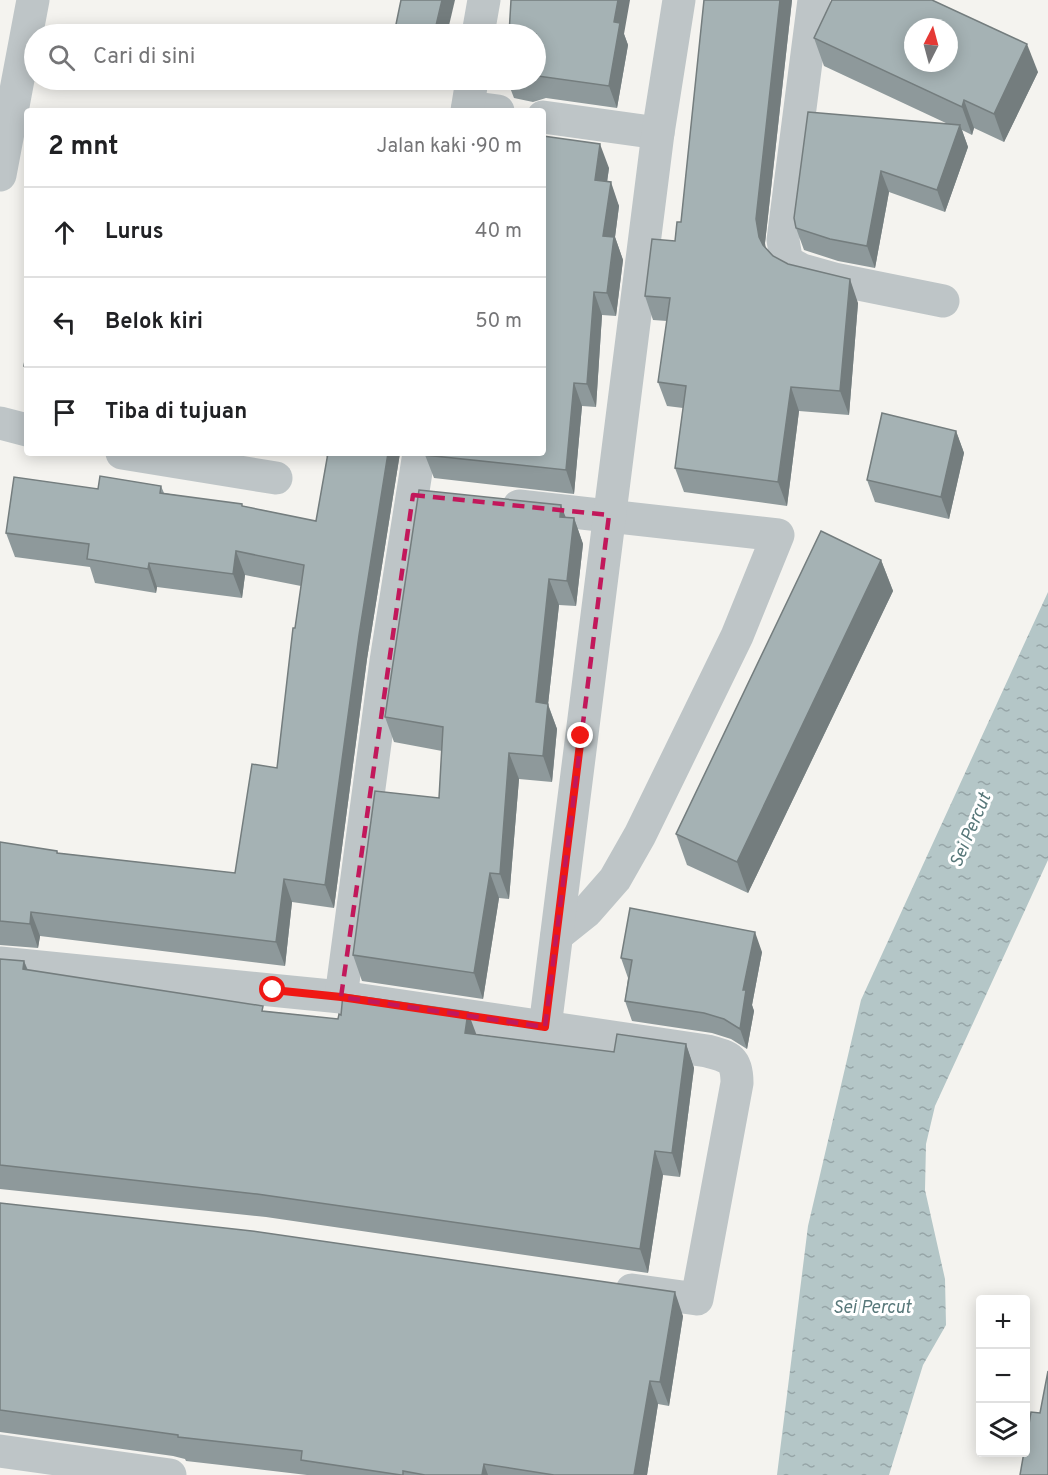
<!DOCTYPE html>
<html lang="id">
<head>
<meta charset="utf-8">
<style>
	:root { --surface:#fff; --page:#f6f6f6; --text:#202124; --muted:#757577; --line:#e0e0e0 }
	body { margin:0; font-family:Overpass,sans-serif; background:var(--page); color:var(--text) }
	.controls { position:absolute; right:18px; bottom:18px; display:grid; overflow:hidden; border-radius:6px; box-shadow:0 3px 15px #0003 }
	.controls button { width:54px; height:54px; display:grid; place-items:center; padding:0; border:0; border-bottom:2px solid var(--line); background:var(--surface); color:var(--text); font:30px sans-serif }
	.compass { position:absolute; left:904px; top:18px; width:54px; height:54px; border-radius:50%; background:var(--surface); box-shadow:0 3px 15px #0003; rotate:6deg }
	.stop { position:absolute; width:18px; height:18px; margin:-14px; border:4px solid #ef1814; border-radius:50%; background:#fff }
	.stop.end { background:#ef1814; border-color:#fff; box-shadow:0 2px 6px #0008 }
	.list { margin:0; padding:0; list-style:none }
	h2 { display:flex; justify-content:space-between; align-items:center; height:78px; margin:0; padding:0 24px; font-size:26px }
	h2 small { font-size:20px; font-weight:400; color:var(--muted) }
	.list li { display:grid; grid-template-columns:39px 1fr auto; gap:18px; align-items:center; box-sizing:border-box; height:90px; padding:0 24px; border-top:2px solid var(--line) }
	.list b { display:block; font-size:22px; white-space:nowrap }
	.list em { font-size:20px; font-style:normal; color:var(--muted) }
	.icon { flex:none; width:33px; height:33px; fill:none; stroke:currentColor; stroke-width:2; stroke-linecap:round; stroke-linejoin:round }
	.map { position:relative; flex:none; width:1048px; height:1475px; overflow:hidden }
	.search { position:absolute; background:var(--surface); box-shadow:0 3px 15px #0003; left:24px; top:24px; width:522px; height:66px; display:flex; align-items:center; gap:15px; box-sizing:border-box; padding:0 21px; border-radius:33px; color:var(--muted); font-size:22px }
	.panel { position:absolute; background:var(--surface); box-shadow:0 3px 15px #0003; left:24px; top:108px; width:522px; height:348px; border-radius:6px }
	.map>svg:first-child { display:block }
</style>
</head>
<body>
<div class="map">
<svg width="1048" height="1475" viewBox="0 0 1048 1475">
	<defs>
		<pattern id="water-ripples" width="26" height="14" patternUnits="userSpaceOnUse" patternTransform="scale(1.5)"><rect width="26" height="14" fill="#b4c6c7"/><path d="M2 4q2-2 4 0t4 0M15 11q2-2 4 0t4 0" fill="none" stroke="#96a5a7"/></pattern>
	</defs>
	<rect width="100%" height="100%" fill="#f4f3ef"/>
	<path fill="url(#water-ripples)" d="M1048 592V860L935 1106 926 1144 925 1190 945 1279 946 1325 923 1365 889 1475H777L808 1226 861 1000Z"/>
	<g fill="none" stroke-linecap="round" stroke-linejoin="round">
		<g stroke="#bec5c7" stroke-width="33">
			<path d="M814 0 783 240 786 258 791 264 802 270 834 279 943 301"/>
			<path d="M478 34 484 0"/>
			<path d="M468 107 498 111"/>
			<path d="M467 111 472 80"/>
			<path d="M543 117 658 133"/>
			<path d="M0 175 33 0"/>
			<path d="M0 423 27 430"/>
			<path d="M122 453 276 478"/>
			<path d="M519 506 778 535 737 636 640 835 615 879 587 911 557 935"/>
			<path d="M0 963 341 997 707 1051C729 1057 737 1058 737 1083L697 1299 632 1290"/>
			<path d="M341 997 386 661 419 453"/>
			<path d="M545 1027 658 133 679 0"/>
			<path d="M0 1451 170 1475"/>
		</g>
	</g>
	<g fill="#8e999b">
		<path d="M704 0H792L765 243V248L773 256 858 303 849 415 799 411 787 506 684 492 675 468 683 408 667 406 658 382 667 321 653 320 645 296 675 241 681 222Z"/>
		<path d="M536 34H624L628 45 617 108 546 98 533 102 514 98 507 80H536Z"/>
		<path d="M814 38 1038 72 1004 142 974 128 972 135 962 130 968 147 945 212 889 192 875 268 838 261 804 250 796 228 948 124 824 66Z"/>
		<path d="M543 136 609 168 607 182 619 206 615 237 623 260 616 316 602 315 596 407 582 406 574 494 434 478 425 455 543 453Z"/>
		<path d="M956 431 964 453 949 519 875 502 867 480Z"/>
		<path d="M326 453H400L367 659 334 908 292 902 285 966 40 936 38 948 0 945V842L57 851 58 853 235 873 277 768 301 586 245 575 242 598 157 587 156 593 95 583 90 567 15 557 6 533 98 489 161 486 164 493 243 506 316 521 327 458Z"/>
		<path d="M566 517 574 518 583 544 576 606 559 605 548 704 557 729 552 782 519 779 509 899 499 898 483 999 362 981 353 955 439 798 442 751 394 742 385 717Z"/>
		<path d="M881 560 893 591 748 893 687 865 676 834Z"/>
		<path d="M762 952 752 1005 754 1011 747 1049 731 1039 712 1033 632 1021 625 1001 628 978 621 958Z"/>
		<path d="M0 959 24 961 28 970 264 1011 476 1034 614 1052 686 1044 694 1068 680 1177 663 1175 648 1273 266 1217 0 1189Z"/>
		<path d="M0 1203 683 1316 669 1406 658 1404 647 1475H307L186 1461 185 1459 173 1456 0 1432Z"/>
	</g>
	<g fill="#747d7e">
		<path d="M442 0H455L447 34H434Z"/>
		<path d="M618 0H630L624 34 628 45 617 108 609 86 614 22Z"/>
		<path d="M780 0H792L765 243 768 261 759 237 756 219Z"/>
		<path d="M1027 44 1038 72 1004 142 994 114Z"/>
		<path d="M964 100 974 128 972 135 962 107Z"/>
		<path d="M960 125 968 147 945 212 937 190Z"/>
		<path d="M600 144 609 168 604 203 595 180Z"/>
		<path d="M881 171 889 192 875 268 867 246Z"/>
		<path d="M611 182 619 206 615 237 623 260 616 316 607 293 603 236Z"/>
		<path d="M850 279 858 303 849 415 840 391Z"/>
		<path d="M594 292 602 315 596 407 587 384Z"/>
		<path d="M574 383 582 406 574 494 566 470Z"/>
		<path d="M791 387 799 411 787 506 778 482Z"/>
		<path d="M956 431 964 453 949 519 941 497Z"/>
		<path d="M388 453H400L367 659 334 908 325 885 359 635Z"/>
		<path d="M561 505 571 531 560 517Z"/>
		<path d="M574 518 583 544 576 606 567 581Z"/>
		<path d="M236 551 245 575 242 598 233 574Z"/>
		<path d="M881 560 893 591 748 893 737 862Z"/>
		<path d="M149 563 157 587 156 593 148 569Z"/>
		<path d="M549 579 559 605 548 705 557 729 552 782 543 756 536 702Z"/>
		<path d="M509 753 519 779 509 899 500 874Z"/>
		<path d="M490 873 499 898 483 999 474 973Z"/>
		<path d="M284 879 292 902 285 966 276 942Z"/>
		<path d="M31 912 40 936 38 948 30 924Z"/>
		<path d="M755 932 762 952 752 1005 754 1011 747 1049 740 1029 743 990Z"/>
		<path d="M24 961 33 985 23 969Z"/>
		<path d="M468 1012 477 1036 465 1033Z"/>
		<path d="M686 1044 694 1068 680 1177 672 1153Z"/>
		<path d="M655 1151 663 1175 648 1273 640 1249Z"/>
		<path d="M675 1292 683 1316 669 1406 660 1382Z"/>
		<path d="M650 1381 658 1404 647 1475H634Z"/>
		<path d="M484 1464 488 1475H482Z"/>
	</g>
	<g fill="#a5b2b4" stroke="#747d7e" stroke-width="1.5" fill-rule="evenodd">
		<path d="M401 0H442L434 34H394Z"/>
		<path d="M511 0H618L614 22 620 23 609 86 538 76 536 77V34H509Z"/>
		<path d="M704 0H780L756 219 759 237 763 245 773 256 788 264 850 279 840 391 791 387 778 482 675 468 686 386 658 382 670 298 645 296 652 239 675 241 677 222H681Z"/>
		<path d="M832 0H932L1027 44 994 114 964 100 962 107 814 38ZM913 27H949V63H913Z"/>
		<path d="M808 112 960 125 937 190 881 171 867 246 830 239 796 228 794 218Z"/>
		<path d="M543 136 600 144 595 180 611 182 603 236 614 237 607 293 594 292 587 384 574 383 566 470 425 455 426 453H543V243L545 227H543Z"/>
		<path d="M27 351V366H24Z"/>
		<path d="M882 413 956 431 941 497 867 480Z"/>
		<path d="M328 453H388L359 635 325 885 284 879 276 942 31 912 30 924 0 921V842L57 851V853L235 873 252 764 277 768 293 628H295L304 565 236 551 233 574 149 563 148 569 87 559 89 544 6 533 14 477 98 489 100 476 161 486 160 493 242 504V506L316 521Z"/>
		<path d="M419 490 561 505 560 517 574 518 567 581 549 579 536 702 548 704 543 756 509 753 500 874 490 873 474 973 353 955 375 791 439 798 443 727 385 717Z"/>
		<path d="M821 531 881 560 737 862 676 834Z"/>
		<path d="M630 908 755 932 743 990H746L740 1029 724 1019 704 1013 625 1001 632 960 621 958Z"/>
		<path d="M0 959 24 961 23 969 263 1006 262 1011 338 1019 339 1014 341 1015 343 994 468 1012 465 1033 614 1052 617 1034 686 1044 672 1153 655 1151 640 1249 257 1194 0 1165Z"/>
		<path d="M0 1203 252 1231 675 1292 660 1382 650 1381 634 1475H554L484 1464 482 1475H425L403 1471V1475H401L301 1460 302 1451 178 1437V1435L164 1433 0 1410Z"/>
		<path d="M1048 1371V1475H1020L1024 1452H1026V1443L1031 1412 1040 1413Z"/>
	</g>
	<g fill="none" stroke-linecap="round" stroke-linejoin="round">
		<path stroke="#ef1814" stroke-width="8" d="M273 990 341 997 545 1027 581 736"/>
	</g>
	<path fill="none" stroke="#c2185b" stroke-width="4.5" stroke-dasharray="12 8" stroke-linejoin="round" d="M413 495 609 515 545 1027 341 997Z"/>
	<g text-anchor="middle" stroke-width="6" stroke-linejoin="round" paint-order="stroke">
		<g font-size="18" font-style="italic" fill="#58787a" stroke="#fff">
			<text transform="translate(970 830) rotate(-67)" y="6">Sei Percut</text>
			<text x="872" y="1313">Sei Percut</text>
		</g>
	</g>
</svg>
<div class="controls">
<button>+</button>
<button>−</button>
<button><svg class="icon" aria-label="layers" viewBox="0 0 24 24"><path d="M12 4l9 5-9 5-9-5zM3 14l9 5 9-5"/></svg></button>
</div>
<svg class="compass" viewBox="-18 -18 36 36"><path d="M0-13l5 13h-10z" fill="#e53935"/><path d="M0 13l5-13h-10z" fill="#757577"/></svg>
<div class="stop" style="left:273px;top:990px"></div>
<div class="stop end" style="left:581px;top:736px"></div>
<div class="search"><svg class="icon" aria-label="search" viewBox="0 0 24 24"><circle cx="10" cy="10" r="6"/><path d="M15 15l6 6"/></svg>Cari di sini</div>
<section class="panel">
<h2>2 mnt<small>Jalan kaki · 90 m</small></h2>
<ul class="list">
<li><svg class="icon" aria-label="ahead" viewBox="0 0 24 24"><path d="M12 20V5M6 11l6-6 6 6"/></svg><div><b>Lurus</b></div><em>40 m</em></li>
<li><svg class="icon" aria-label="left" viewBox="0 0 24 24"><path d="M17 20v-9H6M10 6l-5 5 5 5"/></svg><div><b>Belok kiri</b></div><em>50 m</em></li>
<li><svg class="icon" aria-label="arrive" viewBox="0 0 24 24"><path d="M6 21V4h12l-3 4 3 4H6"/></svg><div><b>Tiba di tujuan</b></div></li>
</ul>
</section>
</div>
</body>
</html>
